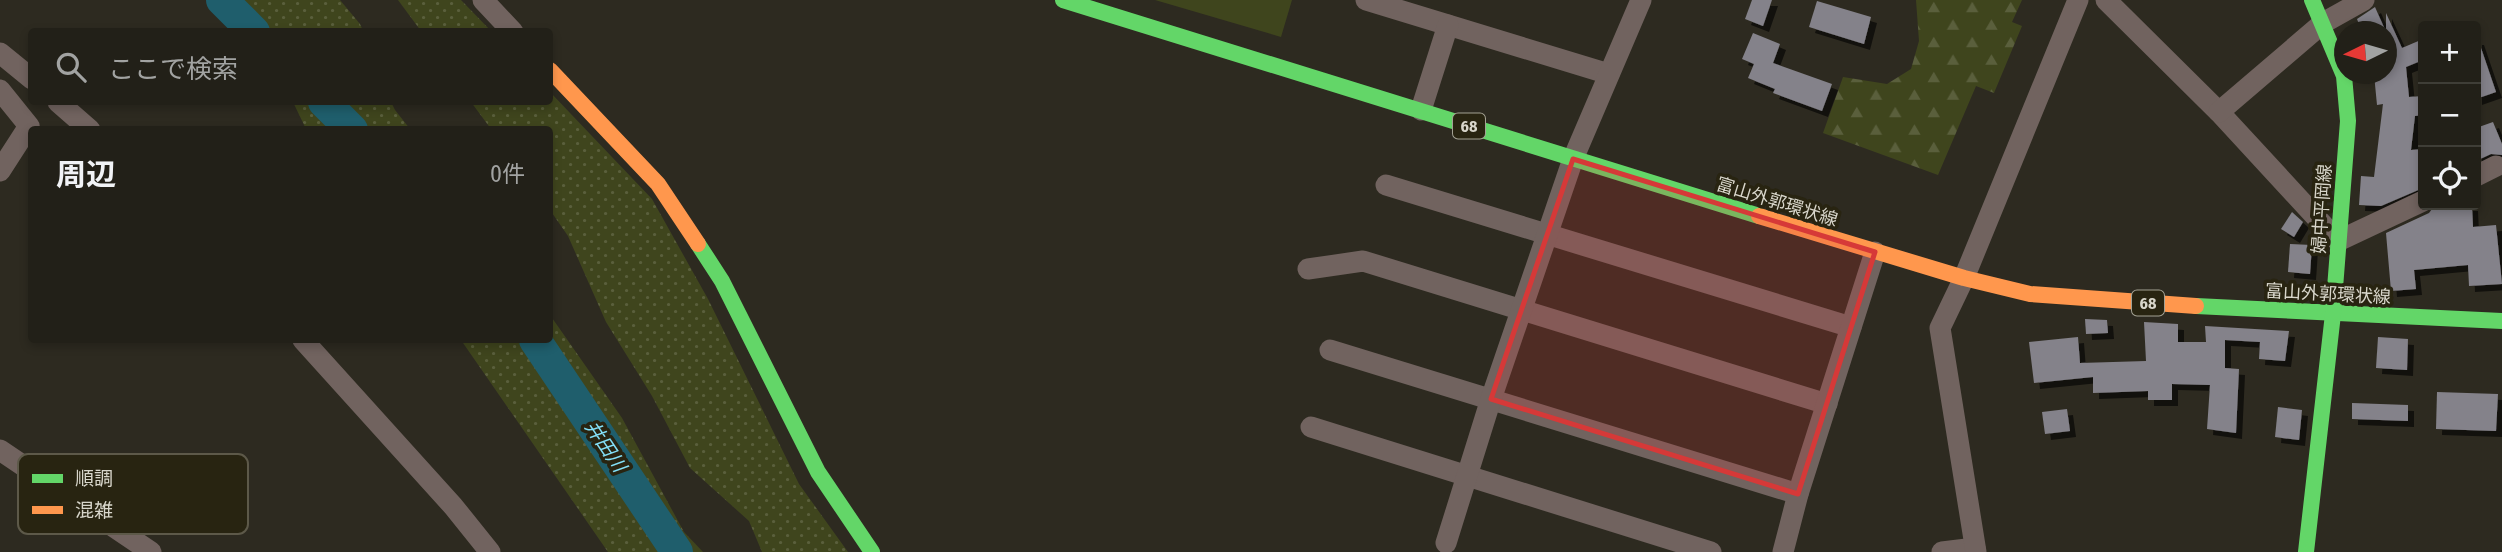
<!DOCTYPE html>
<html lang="ja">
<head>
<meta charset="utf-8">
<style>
	:root { --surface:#222018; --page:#2e2d25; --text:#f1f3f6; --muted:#a2a3a2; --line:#3f3e37 }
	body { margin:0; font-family:"Fira Sans Condensed","Noto Sans JP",sans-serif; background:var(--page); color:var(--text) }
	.controls { position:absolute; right:21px; top:21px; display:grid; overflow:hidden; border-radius:7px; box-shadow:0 4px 10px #0003 }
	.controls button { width:63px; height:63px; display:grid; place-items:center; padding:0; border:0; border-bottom:2px solid var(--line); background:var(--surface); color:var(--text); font:35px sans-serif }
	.compass { position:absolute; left:2334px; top:21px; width:63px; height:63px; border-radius:50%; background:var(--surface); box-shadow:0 4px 10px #0003; rotate:265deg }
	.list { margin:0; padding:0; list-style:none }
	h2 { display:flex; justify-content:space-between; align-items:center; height:91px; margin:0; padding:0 28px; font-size:30px }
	h2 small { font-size:23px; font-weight:400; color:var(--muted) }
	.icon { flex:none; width:38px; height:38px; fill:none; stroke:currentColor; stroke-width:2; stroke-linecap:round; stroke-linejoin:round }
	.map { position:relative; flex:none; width:2502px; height:552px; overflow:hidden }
	.search { position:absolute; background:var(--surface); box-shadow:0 4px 10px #0003; left:28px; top:28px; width:525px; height:77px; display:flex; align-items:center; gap:18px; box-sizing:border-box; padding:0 24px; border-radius:7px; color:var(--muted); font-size:26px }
	.panel { position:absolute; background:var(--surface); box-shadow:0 4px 10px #0003; left:28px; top:126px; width:525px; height:217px; border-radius:7px }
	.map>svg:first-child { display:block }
</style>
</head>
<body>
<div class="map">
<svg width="2502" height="552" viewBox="0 0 2502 552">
	<defs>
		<pattern id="grass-dots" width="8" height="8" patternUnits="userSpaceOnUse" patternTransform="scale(1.75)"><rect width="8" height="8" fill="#3f451d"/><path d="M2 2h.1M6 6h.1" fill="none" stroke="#5a5f3c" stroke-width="1.8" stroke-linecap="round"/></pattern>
		<pattern id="forest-firs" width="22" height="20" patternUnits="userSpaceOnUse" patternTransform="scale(1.75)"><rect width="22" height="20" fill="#3f451d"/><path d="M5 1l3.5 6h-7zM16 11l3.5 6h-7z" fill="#5a5f3c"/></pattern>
		<filter id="shadow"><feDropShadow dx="6" dy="6" stdDeviation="0" flood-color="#0009"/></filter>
	</defs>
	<rect width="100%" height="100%" fill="#2d2a20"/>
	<g fill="url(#grass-dots)">
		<path d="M243 0H340L360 24 363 31H258Z"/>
		<path d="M398 0H461L491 31H421Z"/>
		<path d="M550 92 652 199 708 299 799 484 848 552H762L749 521 690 468 652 396 606 322 568 236 550 210V130L491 129 471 102H550Z"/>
		<path d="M293 102H391L395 110 410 129H306Z"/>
		<path d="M550 315 622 418 684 532 703 552H608L461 340H550Z"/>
	</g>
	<path fill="url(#forest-firs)" d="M1916 0H2022L2012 22 2022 26 1994 93 1976 86 1938 175 1823 133 1843 77 1887 84 1911 69 1919 41Z"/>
	<path fill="#3f451d" d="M1155 0H1292L1281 37Z"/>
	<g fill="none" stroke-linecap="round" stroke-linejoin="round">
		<g stroke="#1f5e6c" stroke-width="32">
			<path d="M222 0 254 32"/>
			<path d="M324 102 352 130"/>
			<path d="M535 340 677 552"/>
		</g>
	</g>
	<g fill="#84828a" filter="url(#shadow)">
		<path d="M1752 0H1772L1763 26 1745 19Z"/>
		<path d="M1817 1 1871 17 1864 44 1809 27Z"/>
		<path d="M2375 7 2386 32H2362L2357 19Z"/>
		<path d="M2386 13 2402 48 2423 39V60L2406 67 2409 97 2423 96V115L2415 116 2411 150 2423 149V188L2381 206 2359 205 2361 176 2374 177 2383 104 2377 105 2374 74H2386Z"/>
		<path d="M1753 33 1780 44 1773 63 1832 84 1822 111 1773 93 1775 89 1748 78 1754 64 1742 59Z"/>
		<path d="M2476 39H2478L2496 92 2476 99Z"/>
		<path d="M2493 122 2502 144V155L2491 154 2476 161V128Z"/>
		<path d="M2435 205H2472L2473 227 2496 225 2502 284 2469 286 2468 265 2414 270 2416 289 2391 291 2386 233 2429 213Z"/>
		<path d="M2292 212 2303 222 2294 237 2281 229Z"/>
		<path d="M2290 244 2312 245 2310 274 2288 272Z"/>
		<path d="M2085 319 2107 320 2108 333 2086 334Z"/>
		<path d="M2144 322 2178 324V342H2206L2205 326 2289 331 2285 361 2259 359 2260 342 2225 340V368L2239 369 2236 433 2207 429 2210 385 2172 384V400H2148V391L2093 393V377L2034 383 2029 342 2078 337 2080 363 2146 361Z"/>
		<path d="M2378 337 2408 339 2407 370 2376 368Z"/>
		<path d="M2437 392 2498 394 2496 431 2436 429Z"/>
		<path d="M2352 403 2408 405V421L2352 419Z"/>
		<path d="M2278 407 2302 410 2299 440 2275 437Z"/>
		<path d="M2067 409 2070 431 2045 434 2042 412Z"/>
	</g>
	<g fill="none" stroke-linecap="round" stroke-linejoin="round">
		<g stroke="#71635f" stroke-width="21">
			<path d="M483 0 513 32"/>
			<path d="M1366 0 1609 74"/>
			<path d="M2106 0 2219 112 2338 241 2423 201"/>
			<path d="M0 53 32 79"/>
			<path d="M0 90 29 126 0 171"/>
			<path d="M58 102 90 130"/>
			<path d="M1421 110 1448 25"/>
			<path d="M2219 112 2323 23 2364 0"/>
			<path d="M2476 176 2496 166"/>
			<path d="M1386 185 1851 327"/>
			<path d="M1308 269 1363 261 1827 404"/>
			<path d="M303 340 453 506 490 552"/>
			<path d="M1330 350 1798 494"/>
			<path d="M1311 427 1711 552"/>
			<path d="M0 450 151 552"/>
			<path d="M1446 543 1491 399 1573 159 1641 0"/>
			<path d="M1783 552 1798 494 1875 252"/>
			<path d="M1942 552 1975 548"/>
			<path d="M1976 552 1940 328 1964 278 2078 0"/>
		</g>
		<g stroke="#63d668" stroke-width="16">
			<path d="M1063 0 1759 216"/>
			<path d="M698 244 722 281 818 472 872 552"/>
			<path d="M2196 306 2502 321"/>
			<path d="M2306 552 2333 314 2348 121 2344 76 2312 0"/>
		</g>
		<g stroke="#ff974d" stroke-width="16">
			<path d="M550 70 658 184 698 244"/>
			<path d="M1759 216 1964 278 2030 294 2196 306"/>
		</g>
	</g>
	<path fill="#d63938" fill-opacity="0.2" stroke="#d63938" stroke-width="5" stroke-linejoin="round" d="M1573 159 1875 252 1798 494 1491 399Z"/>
	<g text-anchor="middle" stroke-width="7" stroke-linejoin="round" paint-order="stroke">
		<g fill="#282411" stroke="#a3a193" stroke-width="2">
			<rect x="1453" y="113.5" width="32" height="25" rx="5"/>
			<rect x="2132" y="290.5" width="32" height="25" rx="5"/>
		</g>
		<g font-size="16" font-weight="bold" fill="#d8d6cb">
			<text x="1469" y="132">68</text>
			<text x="2148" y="309">68</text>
		</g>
		<g font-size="18" fill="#d8d6cb" stroke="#282411">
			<text transform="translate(1777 202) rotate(17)" y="6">富山外郭環状線</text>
			<text transform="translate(2322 209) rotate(-86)" y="6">婦中平岡線</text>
			<text transform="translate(2328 294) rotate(3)" y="6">富山外郭環状線</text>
		</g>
		<g font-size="19" font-style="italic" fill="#83e0f8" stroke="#282411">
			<text transform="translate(606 446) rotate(56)" y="7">井田川</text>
		</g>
	</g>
	<rect x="18" y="454" width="230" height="80" rx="10" fill="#282411" stroke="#5d5949" stroke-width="2"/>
	<rect x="32" y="474" width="31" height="9" fill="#63d668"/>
	<rect x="32" y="506" width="31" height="8" fill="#ff974d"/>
	<g font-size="19" fill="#d8d6cb">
		<text x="75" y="485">順調</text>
		<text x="75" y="517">混雑</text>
	</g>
</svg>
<div class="controls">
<button>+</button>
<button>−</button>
<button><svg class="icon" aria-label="locate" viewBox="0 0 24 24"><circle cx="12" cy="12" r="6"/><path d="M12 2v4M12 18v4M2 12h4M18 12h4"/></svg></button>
</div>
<svg class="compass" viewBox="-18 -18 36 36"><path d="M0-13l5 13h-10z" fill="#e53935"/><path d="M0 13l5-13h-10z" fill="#a2a3a2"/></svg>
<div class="search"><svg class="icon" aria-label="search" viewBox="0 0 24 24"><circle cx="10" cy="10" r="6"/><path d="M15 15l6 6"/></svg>ここで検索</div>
<section class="panel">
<h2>周辺<small>0件</small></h2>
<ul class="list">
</ul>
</section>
</div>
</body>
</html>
